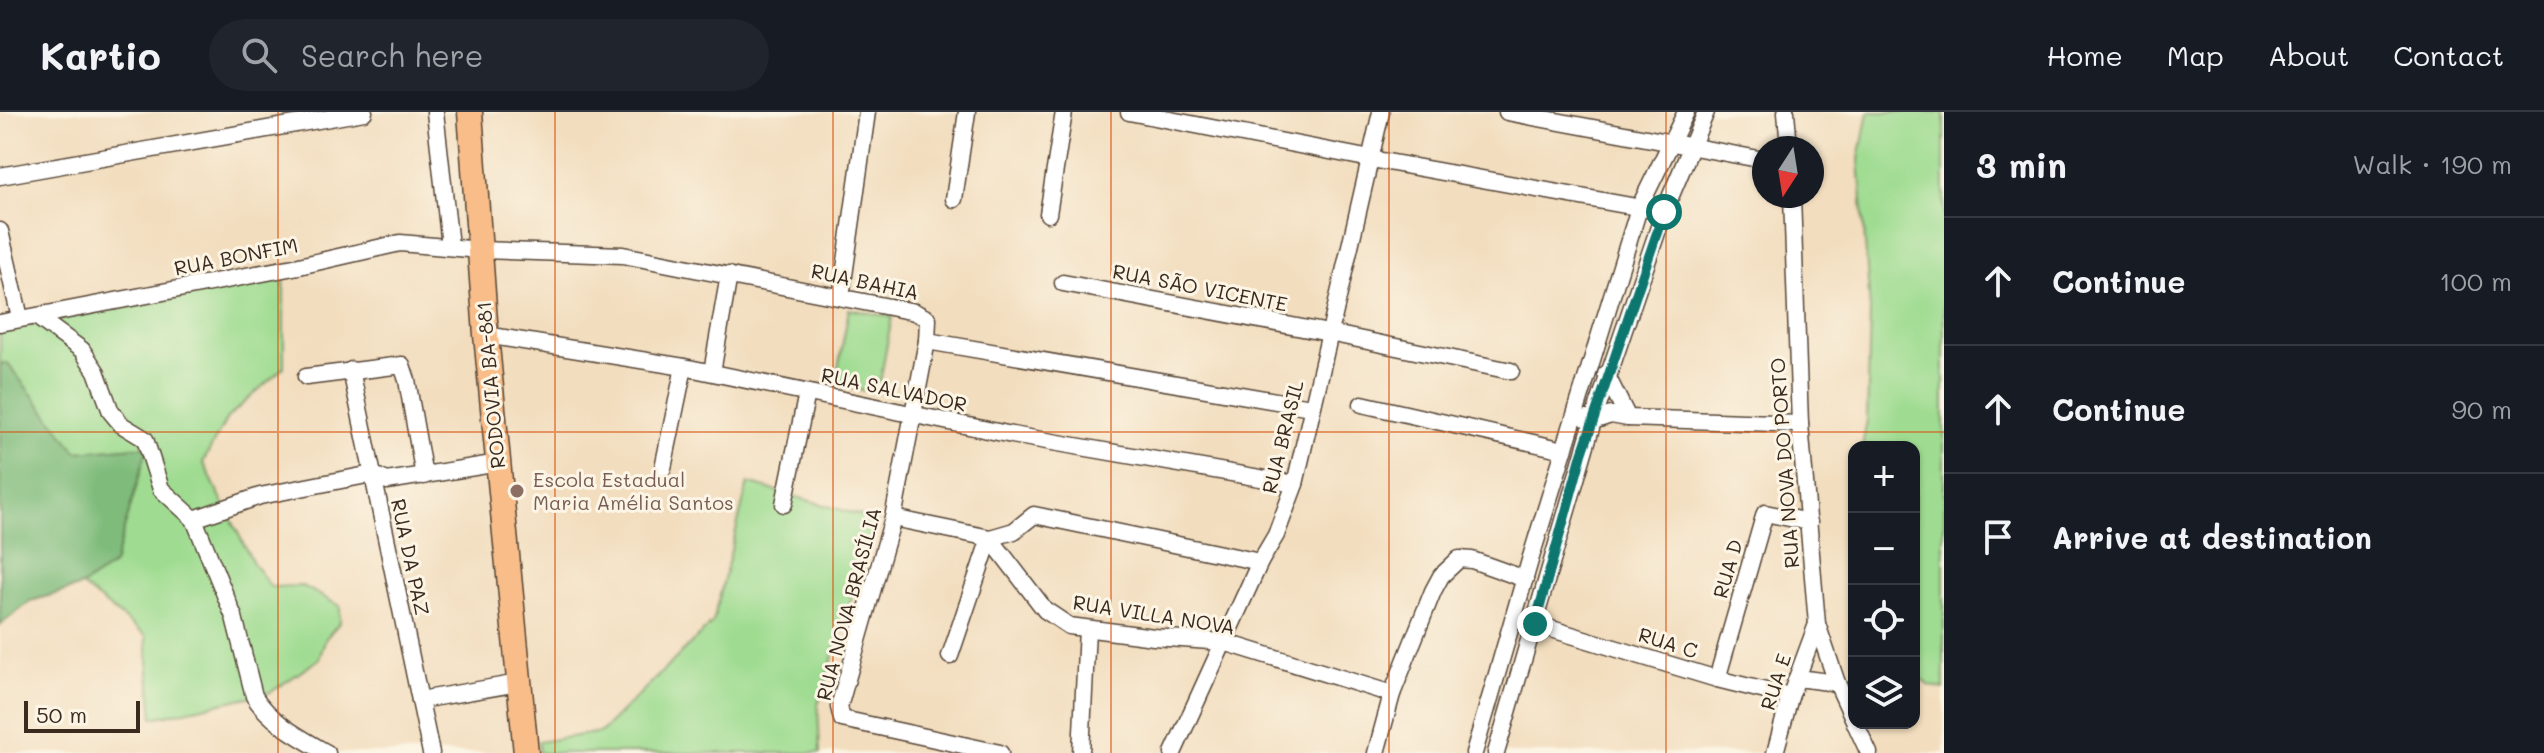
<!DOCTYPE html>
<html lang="en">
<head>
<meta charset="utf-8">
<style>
	:root { --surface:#171b24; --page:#20242c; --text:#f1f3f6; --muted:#9ea1a6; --line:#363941 }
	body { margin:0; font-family:Mali,sans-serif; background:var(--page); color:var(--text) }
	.controls { position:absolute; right:24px; bottom:24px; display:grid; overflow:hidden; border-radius:16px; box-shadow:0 2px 6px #0004 }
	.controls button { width:72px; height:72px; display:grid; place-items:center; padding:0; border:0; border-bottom:2px solid var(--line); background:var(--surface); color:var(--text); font:40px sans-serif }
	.compass { position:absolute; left:1752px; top:24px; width:72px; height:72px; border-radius:50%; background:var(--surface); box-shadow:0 2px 6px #0004; rotate:192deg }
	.scale { position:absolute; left:24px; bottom:20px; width:116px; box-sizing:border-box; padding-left:8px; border:4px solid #3b2a1e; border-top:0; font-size:22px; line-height:28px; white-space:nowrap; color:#3b2a1e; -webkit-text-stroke:6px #fcf5e5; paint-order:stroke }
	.stop { position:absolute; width:24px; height:24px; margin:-18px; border:6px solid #0f766e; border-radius:50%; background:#fff }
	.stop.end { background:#0f766e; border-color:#fff; box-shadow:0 2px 8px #0008 }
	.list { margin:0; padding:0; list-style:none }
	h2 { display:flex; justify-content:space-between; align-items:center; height:104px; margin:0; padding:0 32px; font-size:34px }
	h2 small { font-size:26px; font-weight:400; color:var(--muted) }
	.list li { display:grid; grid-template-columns:52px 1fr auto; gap:24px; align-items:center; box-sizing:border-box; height:128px; padding:0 32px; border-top:2px solid var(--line) }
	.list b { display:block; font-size:30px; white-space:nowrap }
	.list em { font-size:26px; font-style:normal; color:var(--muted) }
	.icon { flex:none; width:44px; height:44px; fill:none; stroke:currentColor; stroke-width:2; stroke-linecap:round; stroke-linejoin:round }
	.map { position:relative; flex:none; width:1944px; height:641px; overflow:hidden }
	header { display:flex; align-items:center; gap:48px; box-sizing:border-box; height:112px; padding:0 40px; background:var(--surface); border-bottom:2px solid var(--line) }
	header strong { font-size:38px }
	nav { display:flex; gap:44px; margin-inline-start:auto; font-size:28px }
	.search { width:560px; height:72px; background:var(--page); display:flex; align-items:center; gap:20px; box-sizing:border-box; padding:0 28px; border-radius:44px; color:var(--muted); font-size:30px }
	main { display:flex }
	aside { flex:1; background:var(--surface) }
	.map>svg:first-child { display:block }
</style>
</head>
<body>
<header>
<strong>Kartio</strong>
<div class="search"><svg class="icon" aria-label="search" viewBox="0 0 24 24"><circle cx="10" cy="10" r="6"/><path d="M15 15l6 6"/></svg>Search here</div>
<nav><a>Home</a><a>Map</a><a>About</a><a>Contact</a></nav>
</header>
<main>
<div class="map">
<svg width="1944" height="641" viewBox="0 0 1944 641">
	<rect width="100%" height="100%" fill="#fcf5e5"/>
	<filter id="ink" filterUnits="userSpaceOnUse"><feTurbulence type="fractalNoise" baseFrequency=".0125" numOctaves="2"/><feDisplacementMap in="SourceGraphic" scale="16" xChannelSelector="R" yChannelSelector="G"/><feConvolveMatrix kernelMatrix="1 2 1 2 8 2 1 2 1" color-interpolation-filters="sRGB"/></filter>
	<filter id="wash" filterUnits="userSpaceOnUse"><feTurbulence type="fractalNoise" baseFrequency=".006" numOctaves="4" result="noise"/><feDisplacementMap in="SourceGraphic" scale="32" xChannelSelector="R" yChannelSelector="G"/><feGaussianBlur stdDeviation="1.8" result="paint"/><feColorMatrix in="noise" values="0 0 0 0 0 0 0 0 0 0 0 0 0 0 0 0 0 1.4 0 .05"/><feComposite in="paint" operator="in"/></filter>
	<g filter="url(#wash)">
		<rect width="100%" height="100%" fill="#f2ddbe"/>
		<g fill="#9fdc91" stroke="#6d8358" stroke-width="2">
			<path d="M1868 0H1944V577L1928 573 1914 561V335H1862L1867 308 1870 199 1859 47Z"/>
			<path d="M284 166V255L227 306 203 350 253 451 271 475 303 474 340 494V510L326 526 319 547 271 580 153 606 146 524 82 474 114 452 147 334 77 340 7 251 0 252V218Z"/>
			<path d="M849 197 892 205 878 281 835 273Z"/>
			<path d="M748 371 876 408 818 593 820 641H539L538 630 601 620 713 510Z"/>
		</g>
		<path fill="#7fbc7b" stroke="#5d734c" stroke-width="2" d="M7 251 77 340 148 334 114 452 82 474 31 489 0 513V252Z"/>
	</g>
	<g filter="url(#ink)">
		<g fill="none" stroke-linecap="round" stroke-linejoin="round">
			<defs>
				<g id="minor">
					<path d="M435 0 450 134"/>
					<path d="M1129 0 1371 47 1664 100"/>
					<path d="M1507 0 1764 48"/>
					<path d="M1786 0 1789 36"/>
					<path d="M0 64 364 0"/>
					<path d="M1792 84 1800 312 1817 512 1837 571 1854 608"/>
					<path d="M954 87 967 0"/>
					<path d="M1048 102 1064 0"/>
					<path d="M0 119 20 206"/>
					<path d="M1063 171 1329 221 1511 259"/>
					<path d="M841 185 867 0"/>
					<path d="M37 205 82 238 96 259 111 300 122 313 145 327 161 377 194 407 234 505 254 584C270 610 301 626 327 641"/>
					<path d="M0 211 299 154 400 131 480 138 623 143 915 200 928 207 927 229 1311 295"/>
					<path d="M486 223 684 255 1012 323 1295 372"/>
					<path d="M927 229 893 406 839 595 842 607 1000 641"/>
					<path d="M351 258 431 641"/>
					<path d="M712 260 729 163"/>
					<path d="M1606 262 1628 306"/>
					<path d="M306 265 402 253 407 268 424 364"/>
					<path d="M1362 292 1564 338"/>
					<path d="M1587 307 1593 309 1611 303 1628 306 1800 312"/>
					<path d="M663 356 684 255"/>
					<path d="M784 392 807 281"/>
					<path d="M893 406 990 426 1045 498 1069 514 1154 525 1224 530 1392 582"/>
					<path d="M194 407 260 384 372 362 387 369 499 351"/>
					<path d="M1535 512 1717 567 1790 585"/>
					<path d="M950 544 990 426 1014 419 1034 403 1260 450"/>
					<path d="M1797 566 1837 571"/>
					<path d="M1717 567 1765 401 1809 410"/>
					<path d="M420 588 519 571"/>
					<path d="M1855 611 1869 641"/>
					<path d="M1081 641 1087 517"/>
					<path d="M1173 641 1260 450 1276 423 1295 372 1381 0"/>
					<path d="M1376 641 1392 582 1433 479 1441 464 1459 447 1472 448 1525 467"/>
					<path d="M1474 641 1531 445 1639 96 1686 0"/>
					<path d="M1496 641 1593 309 1664 100 1706 0"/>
					<path d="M1775 641 1790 585 1817 512"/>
				</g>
				<path id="primary" d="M470 0 486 223 526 641"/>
			</defs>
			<use href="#minor" stroke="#564536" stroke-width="19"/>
			<use href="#primary" stroke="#564536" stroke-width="27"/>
			<use href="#minor" stroke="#fff" stroke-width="16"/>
			<use href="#primary" stroke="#f8bd89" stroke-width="24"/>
		</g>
	</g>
	<g fill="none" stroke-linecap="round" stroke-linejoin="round" filter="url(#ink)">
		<path stroke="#0f766e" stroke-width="10" d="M1535 512 1582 342 1664 100"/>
	</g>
	<path fill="none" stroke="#d7540e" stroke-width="2" stroke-opacity="0.55" d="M278 0V641M555 0V641M833 0V641M1111 0V641M1389 0V641M1666 0V641M0 320H1944"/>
	<circle fill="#8d6e63" stroke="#fcf5e5" stroke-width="3" cx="517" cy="379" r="8"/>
	<g text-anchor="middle" stroke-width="6" stroke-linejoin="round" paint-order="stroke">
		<g font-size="20" fill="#3b2a1e" stroke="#fcf5e5">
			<text transform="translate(236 145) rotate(-11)" y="7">RUA BONFIM</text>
			<text transform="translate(865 170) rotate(12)" y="7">RUA BAHIA</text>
			<text transform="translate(1200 176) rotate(11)" y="7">RUA SÃO VICENTE</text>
			<text transform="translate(491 273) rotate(-95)" y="7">RODOVIA BA-881</text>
			<text transform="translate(894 278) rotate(12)" y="7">RUA SALVADOR</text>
			<text transform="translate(1283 325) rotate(-76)" y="7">RUA BRASIL</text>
			<text transform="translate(1785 351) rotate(-94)" y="7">RUA NOVA DO PORTO</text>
			<text transform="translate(410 445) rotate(78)" y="7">RUA DA PAZ</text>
			<text transform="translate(1728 457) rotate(-74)" y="7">RUA D</text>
			<text transform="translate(849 492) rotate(-75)" y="7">RUA NOVA BRASÍLIA</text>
			<text transform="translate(1154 503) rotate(9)" y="7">RUA VILLA NOVA</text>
			<text transform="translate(1668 531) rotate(17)" y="7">RUA C</text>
			<text transform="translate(1776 570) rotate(-72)" y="7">RUA E</text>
		</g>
		<g font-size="20" fill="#785e54" stroke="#fcf5e5" text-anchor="start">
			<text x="533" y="375">Escola Estadual<tspan x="533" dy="23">Maria Amélia Santos</tspan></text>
		</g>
	</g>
</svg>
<div class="controls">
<button>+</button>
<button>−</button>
<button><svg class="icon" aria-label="locate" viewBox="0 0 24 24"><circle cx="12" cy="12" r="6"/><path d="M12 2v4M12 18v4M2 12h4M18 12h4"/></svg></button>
<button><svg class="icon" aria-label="layers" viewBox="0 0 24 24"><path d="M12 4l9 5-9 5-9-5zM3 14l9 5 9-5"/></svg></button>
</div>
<svg class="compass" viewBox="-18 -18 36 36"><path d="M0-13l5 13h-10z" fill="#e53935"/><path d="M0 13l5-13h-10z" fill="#9ea1a6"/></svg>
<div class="scale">50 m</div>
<div class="stop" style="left:1664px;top:100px"></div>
<div class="stop end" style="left:1535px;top:512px"></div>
</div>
<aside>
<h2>3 min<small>Walk · 190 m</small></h2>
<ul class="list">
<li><svg class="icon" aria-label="ahead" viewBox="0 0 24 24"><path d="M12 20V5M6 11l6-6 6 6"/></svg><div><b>Continue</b></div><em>100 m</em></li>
<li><svg class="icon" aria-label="ahead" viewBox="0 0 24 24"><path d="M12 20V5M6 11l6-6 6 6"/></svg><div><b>Continue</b></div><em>90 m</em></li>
<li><svg class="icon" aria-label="arrive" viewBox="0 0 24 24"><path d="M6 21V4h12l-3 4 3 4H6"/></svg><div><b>Arrive at destination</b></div></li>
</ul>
</aside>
</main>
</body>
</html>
